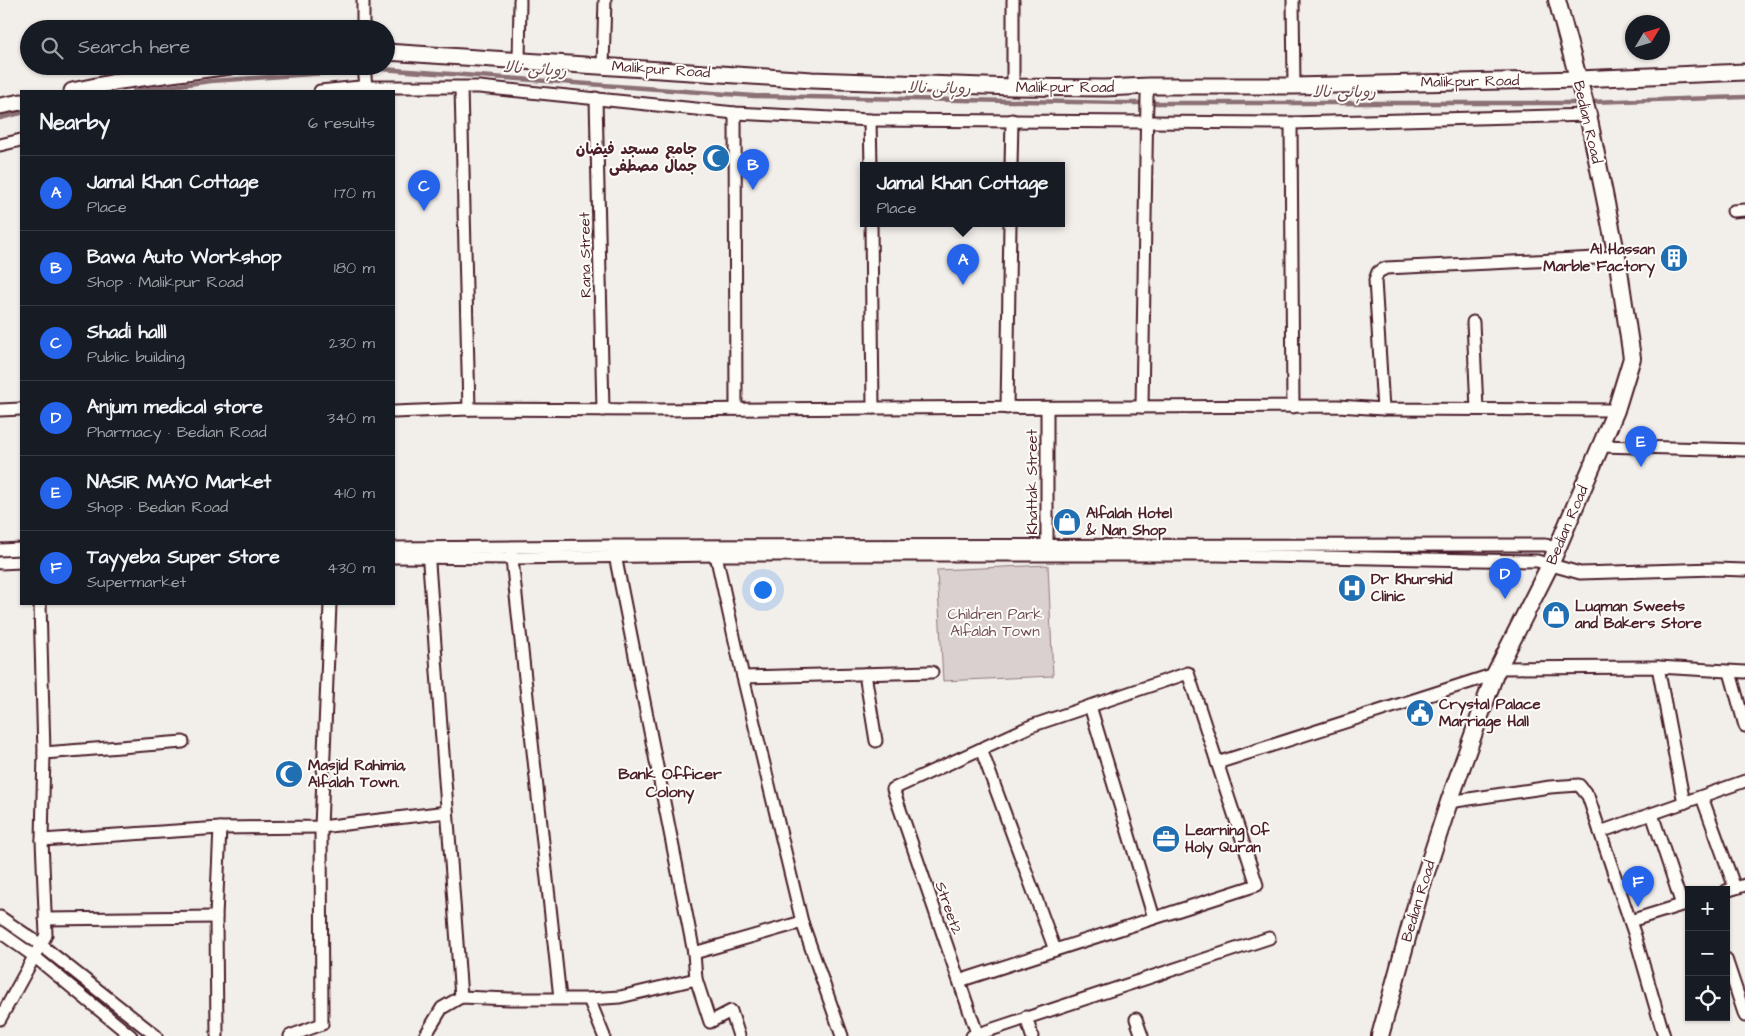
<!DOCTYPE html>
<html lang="en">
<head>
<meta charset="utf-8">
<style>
	:root { --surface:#171b24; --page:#20242c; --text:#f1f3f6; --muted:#9ea1a6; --line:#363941; --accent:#2563eb }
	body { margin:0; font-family:"Architects Daughter","Playpen Sans Arabic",sans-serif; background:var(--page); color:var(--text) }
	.controls { position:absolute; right:15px; bottom:15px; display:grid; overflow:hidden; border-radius:0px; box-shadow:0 1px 4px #0004 }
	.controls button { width:45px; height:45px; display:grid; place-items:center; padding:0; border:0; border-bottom:1px solid var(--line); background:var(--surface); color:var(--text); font:25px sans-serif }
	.compass { position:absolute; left:1625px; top:15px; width:45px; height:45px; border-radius:50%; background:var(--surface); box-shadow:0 1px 4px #0004; rotate:52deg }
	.you { position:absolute; left:762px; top:589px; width:18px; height:18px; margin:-12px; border:4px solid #fff; border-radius:50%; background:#1a73e8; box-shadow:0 0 0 8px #1a73e833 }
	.badge { display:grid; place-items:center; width:32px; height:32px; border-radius:50%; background:var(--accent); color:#fff; font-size:16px; font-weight:700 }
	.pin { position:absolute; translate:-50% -41px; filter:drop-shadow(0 1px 2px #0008) }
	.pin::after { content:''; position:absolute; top:26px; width:18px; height:15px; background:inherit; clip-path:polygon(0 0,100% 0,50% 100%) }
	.popup { position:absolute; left:860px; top:162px; width:205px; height:65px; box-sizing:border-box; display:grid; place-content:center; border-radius:0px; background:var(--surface); filter:drop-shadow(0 1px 4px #0005); font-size:16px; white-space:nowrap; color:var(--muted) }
	.popup b { font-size:19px; color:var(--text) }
	.popup::after { content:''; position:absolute; left:50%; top:100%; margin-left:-10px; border:10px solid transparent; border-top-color:var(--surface) }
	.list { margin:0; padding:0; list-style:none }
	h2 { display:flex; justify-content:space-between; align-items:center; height:65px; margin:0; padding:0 20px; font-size:21px }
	h2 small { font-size:16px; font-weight:400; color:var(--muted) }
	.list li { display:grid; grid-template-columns:32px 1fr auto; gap:15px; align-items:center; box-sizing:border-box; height:75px; padding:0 20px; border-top:1px solid var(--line) }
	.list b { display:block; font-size:19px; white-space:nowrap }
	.list p { margin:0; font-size:16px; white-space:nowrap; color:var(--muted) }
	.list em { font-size:16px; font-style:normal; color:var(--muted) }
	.icon { flex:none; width:28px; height:28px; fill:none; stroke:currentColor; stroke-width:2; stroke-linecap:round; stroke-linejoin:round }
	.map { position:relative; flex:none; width:1745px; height:1036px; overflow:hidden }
	.search { position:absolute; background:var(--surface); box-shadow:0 1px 4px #0004; left:20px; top:20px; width:375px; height:55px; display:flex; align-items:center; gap:12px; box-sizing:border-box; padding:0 18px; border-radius:28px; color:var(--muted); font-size:19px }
	.panel { position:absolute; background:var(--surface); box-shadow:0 1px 4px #0004; left:20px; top:90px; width:375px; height:515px; border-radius:0px }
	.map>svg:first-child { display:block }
</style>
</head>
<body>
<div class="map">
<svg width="1745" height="1036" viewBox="0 0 1745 1036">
	<rect width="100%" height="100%" fill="#f2efeb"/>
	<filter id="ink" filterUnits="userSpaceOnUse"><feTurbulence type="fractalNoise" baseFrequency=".02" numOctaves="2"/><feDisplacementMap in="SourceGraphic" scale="10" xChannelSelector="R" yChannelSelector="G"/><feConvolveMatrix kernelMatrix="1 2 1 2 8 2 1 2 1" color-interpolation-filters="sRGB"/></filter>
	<g filter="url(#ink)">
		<path fill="#d9d0cf" stroke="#92787d" d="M1048 565 1053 676 943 681 937 570Z"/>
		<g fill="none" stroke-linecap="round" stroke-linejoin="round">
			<g stroke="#8b6f75" stroke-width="4.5">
				<path d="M134 91 211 81 381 69 754 96 1122 103H1581"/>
				<path d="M1589 102 1745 97"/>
				<path d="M0 118 21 113"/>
			</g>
			<defs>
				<g id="minor">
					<path d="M363 0V29"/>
					<path d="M1293 0 1294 86"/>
					<path d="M519 62 520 0"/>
					<path d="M603 65 605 0"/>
					<path d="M364 66 366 87"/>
					<path d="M1013 87V0"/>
					<path d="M461 88 469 409"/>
					<path d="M320 91 360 87H479L735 113 870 120 1291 123 1588 115"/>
					<path d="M596 98 603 410"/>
					<path d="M735 113 736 409"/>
					<path d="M870 120 871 166"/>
					<path d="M1291 123 1293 407"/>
					<path d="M0 145 21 140"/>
					<path d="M1011 166 1012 120"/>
					<path d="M1733 211 1745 210"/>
					<path d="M871 224 873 408"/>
					<path d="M1473 322 1477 409"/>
					<path d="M1142 407 1147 96 1149 86"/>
					<path d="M1007 408 1010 224"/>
					<path d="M1047 408V554"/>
					<path d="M1383 409 1375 280 1378 272 1386 268 1617 257"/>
					<path d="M0 410 21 409"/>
					<path d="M394 412 469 409 654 410 873 408 1338 406 1383 409 1616 410"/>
					<path d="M1600 446 1745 450"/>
					<path d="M394 548 614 546 1546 545 1557 550"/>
					<path d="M0 550 21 549"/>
					<path d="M428 550 461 997"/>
					<path d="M511 550 560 998"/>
					<path d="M614 550 694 953 696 979 710 1022 731 1011 739 1036"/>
					<path d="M716 555 743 677 802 922 842 1036"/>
					<path d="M394 557 512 558 716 555H1217L1537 561 1580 573 1715 569 1745 570"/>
					<path d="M0 563 21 562"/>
					<path d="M1658 667 1684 803"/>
					<path d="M1498 668 1658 667 1745 672"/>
					<path d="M1730 672 1745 726"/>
					<path d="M865 674 876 741"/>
					<path d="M743 677 932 672"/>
					<path d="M1090 706 1154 918"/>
					<path d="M981 749 1055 950"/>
					<path d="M44 753 183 742"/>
					<path d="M1217 763 1495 674"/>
					<path d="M1702 797 1735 888"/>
					<path d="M1449 802 1550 787 1579 785 1588 796 1635 936 1664 1036"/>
					<path d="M1652 814 1682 905"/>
					<path d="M1600 832 1745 781"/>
					<path d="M42 840 220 828 321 827 447 812"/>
					<path d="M1726 891 1745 885"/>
					<path d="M0 917 41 945 156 1036"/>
					<path d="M45 919 216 917"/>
					<path d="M1630 921 1688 903"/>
					<path d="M0 932 35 957 131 1036"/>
					<path d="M694 953 802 922"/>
					<path d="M1726 959 1745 1016"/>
					<path d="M959 981 1257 885 1188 673 1031 726 893 789 978 1036"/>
					<path d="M589 999 604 1036"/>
					<path d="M1026 1017 1032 1036"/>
					<path d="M0 1019 46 935 42 840 44 753 40 604"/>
					<path d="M1136 1019 1142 1036"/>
					<path d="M217 1036 216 917 220 828"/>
					<path d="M290 1036 322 1024 321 827 330 604"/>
					<path d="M425 1036 442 1008 461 997 510 999H589L620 997 696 979"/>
					<path d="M972 1036 1269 938"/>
				</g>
				<g id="tertiary">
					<path d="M386 52 812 80 1013 87 1104 88 1149 86H1294L1578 79 1745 72"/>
					<path d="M72 91 120 81 230 66"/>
					<path d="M0 106 21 102"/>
				</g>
				<path id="secondary" d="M1380 1036 1420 891 1449 802 1495 674 1550 565 1616 410 1632 358 1617 257 1588 115 1557 0"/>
			</defs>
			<use href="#minor" stroke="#4a1f2b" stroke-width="15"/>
			<use href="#tertiary" stroke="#4a1f2b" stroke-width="19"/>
			<use href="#secondary" stroke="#4a1f2b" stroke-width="20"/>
			<use href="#minor" stroke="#fdfcf7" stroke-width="11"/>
			<use href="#tertiary" stroke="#fdfcf7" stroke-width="15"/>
			<use href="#secondary" stroke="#fdfcf7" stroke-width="16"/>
		</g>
	</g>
	<defs>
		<symbol id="mosque-disc" viewBox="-11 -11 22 22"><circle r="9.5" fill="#1f6fb2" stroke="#fdfcf7"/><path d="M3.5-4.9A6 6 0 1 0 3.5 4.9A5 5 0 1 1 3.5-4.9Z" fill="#fff"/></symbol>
		<symbol id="building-disc" viewBox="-11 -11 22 22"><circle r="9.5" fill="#1f6fb2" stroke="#fdfcf7"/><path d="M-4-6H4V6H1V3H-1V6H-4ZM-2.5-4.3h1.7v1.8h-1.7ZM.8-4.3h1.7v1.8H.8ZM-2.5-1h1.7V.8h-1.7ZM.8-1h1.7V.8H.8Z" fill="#fff"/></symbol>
		<symbol id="shop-disc" viewBox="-11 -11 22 22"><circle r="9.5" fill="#1f6fb2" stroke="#fdfcf7"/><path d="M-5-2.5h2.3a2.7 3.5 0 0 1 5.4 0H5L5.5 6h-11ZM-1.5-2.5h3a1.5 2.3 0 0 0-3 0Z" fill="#fff"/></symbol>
		<symbol id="hospital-disc" viewBox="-11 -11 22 22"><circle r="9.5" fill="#1f6fb2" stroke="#fdfcf7"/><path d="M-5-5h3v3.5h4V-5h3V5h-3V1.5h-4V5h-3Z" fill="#fff"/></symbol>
		<symbol id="civic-disc" viewBox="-11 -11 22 22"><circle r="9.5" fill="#1f6fb2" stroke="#fdfcf7"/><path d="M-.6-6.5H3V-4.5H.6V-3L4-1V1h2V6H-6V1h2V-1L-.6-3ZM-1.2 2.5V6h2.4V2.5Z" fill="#fff"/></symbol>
		<symbol id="office-disc" viewBox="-11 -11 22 22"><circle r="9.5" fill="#1f6fb2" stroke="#fdfcf7"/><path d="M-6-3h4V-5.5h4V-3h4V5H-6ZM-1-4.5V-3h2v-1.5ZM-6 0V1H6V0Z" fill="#fff"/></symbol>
	</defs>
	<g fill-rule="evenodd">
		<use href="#mosque-disc" x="700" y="142" width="32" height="32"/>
		<use href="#building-disc" x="1658" y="242" width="32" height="32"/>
		<use href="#shop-disc" x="1051" y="506" width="32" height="32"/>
		<use href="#hospital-disc" x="1336" y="572" width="32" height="32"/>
		<use href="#shop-disc" x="1540" y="599" width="32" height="32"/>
		<use href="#civic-disc" x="1404" y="697" width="32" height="32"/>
		<use href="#mosque-disc" x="273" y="758" width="32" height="32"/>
		<use href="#office-disc" x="1150" y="823" width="32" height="32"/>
	</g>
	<g text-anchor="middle" stroke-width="4" stroke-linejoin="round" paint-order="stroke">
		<g font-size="15" fill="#4a1f2b" stroke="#fdfcf7">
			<text transform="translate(661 69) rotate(4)" y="5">Malikpur Road</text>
			<text transform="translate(1470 81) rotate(-1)" y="5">Malikpur Road</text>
			<text x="1065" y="92">Malikpur Road</text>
			<text transform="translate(1588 122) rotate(77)" y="5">Bedian Road</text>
			<text transform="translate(585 255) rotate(-91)" y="5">Rana Street</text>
			<text transform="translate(1032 482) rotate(-90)" y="5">Khattak Street</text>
			<text transform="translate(1567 525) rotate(-67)" y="5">Bedian Road</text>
			<text transform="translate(1418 901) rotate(-73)" y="5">Bedian Road</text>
			<text transform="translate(949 908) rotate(71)" y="5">Street2</text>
		</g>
		<g font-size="15" font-weight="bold" fill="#4a1f2b" stroke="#fdfcf7" text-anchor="start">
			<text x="697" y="154" text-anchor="end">جامع مسجد فیضان<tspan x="697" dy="17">جمال مصطفی</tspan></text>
			<text x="1655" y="254" text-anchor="end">Al Hassan<tspan x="1655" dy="17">Marble Factory</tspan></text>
			<text x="1086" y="518">Alfalah Hotel<tspan x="1086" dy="17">&amp; Nan Shop</tspan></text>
			<text x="1371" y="584">Dr Khurshid<tspan x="1371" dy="17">Clinic</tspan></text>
			<text x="1575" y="611">Luqman Sweets<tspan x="1575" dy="17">and Bakers Store</tspan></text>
			<text x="1439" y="709">Crystal Palace<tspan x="1439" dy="17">Marriage Hall</tspan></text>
			<text x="308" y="770">Masjid Rahimia,<tspan x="308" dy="17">Alfalah Town.</tspan></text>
			<text x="1185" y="835">Learning Of<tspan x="1185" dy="17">Holy Quran</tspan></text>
		</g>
		<g font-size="15" fill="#6e4b54" stroke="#fdfcf7">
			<text x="995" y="619">Children Park<tspan x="995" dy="17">Alfalah Town</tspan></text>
		</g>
		<g font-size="16" font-style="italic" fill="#704e56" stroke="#fdfcf7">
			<text transform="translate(535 68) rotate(4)" y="6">روہائی نالا</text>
			<text transform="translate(939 87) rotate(1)" y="6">روہائی نالا</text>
			<text x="1344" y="97">روہائی نالا</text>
		</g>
		<g font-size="16" font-weight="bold" fill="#4a1f2b" stroke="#fdfcf7">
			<text x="670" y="779">Bank Officer<tspan x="670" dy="18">Colony</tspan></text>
		</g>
	</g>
</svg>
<div class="controls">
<button>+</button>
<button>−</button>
<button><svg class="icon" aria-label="locate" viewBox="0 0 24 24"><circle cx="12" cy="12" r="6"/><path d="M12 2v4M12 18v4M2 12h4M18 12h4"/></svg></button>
</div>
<svg class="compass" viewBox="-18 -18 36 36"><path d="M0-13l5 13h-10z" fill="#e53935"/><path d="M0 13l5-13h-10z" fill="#9ea1a6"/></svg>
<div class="you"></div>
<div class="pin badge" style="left:963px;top:285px">A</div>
<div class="popup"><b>Jamal Khan Cottage</b>Place</div>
<div class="pin badge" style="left:753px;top:190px">B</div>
<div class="pin badge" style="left:424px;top:211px">C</div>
<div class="pin badge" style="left:1505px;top:599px">D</div>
<div class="pin badge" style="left:1641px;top:467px">E</div>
<div class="pin badge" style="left:1638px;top:907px">F</div>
<div class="search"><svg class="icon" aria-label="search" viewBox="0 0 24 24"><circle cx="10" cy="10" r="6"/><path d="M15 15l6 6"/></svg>Search here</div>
<section class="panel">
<h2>Nearby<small>6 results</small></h2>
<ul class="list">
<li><span class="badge">A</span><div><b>Jamal Khan Cottage</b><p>Place</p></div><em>170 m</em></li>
<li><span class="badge">B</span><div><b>Bawa Auto Workshop</b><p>Shop · Malikpur Road</p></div><em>180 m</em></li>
<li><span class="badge">C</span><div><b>Shadi halll</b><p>Public building</p></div><em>230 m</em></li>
<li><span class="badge">D</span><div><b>Anjum medical store</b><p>Pharmacy · Bedian Road</p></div><em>340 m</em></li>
<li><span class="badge">E</span><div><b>NASIR MAYO Market</b><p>Shop · Bedian Road</p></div><em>410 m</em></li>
<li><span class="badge">F</span><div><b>Tayyeba Super Store</b><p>Supermarket</p></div><em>430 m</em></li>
</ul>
</section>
</div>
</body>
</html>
